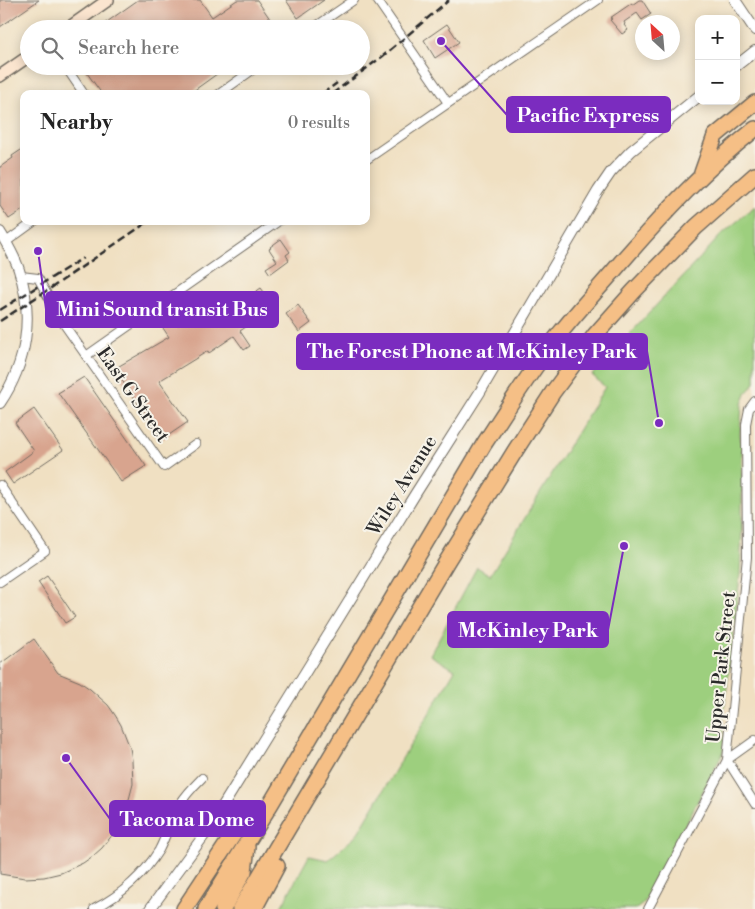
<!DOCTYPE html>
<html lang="en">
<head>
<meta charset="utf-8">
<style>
	:root { --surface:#fff; --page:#f2f2f2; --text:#222; --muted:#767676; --line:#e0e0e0 }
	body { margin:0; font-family:"Libre Bodoni",serif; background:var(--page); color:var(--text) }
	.controls { position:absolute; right:15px; top:15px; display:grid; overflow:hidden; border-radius:10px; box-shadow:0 2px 12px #0003 }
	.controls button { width:45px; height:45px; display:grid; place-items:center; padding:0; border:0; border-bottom:1px solid var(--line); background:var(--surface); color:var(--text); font:25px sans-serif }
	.compass { position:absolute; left:635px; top:15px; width:45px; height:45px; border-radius:50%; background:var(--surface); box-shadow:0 2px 12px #0003; rotate:334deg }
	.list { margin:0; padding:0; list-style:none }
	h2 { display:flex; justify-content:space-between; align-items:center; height:65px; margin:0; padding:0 20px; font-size:21px }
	h2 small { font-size:16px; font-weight:400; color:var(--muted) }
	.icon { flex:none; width:28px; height:28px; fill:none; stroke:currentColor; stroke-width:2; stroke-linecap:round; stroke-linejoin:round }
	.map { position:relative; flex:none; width:755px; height:909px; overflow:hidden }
	.search { position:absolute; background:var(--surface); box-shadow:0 2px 12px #0003; left:20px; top:20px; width:350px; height:55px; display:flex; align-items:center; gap:12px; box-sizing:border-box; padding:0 18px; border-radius:28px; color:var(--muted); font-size:19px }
	.panel { position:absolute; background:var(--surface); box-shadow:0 2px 12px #0003; left:20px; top:90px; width:350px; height:135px; border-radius:10px }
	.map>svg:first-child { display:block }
</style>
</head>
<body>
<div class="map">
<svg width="755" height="909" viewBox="0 0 755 909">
	<rect width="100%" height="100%" fill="#f7f3e8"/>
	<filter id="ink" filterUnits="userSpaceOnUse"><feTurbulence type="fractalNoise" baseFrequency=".02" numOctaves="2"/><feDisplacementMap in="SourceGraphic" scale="10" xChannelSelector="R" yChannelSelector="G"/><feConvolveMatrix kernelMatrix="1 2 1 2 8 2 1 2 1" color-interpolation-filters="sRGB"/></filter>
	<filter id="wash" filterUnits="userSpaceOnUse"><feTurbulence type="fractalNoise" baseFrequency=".0096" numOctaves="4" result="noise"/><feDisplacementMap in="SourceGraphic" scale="20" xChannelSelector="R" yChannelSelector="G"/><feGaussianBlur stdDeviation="1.12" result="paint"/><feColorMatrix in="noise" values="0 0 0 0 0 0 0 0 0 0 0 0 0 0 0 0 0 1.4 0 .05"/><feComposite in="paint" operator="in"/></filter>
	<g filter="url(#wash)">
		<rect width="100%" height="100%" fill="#f0e0c2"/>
		<path fill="#9dcf7e" stroke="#647d54" d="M755 206V383L747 392 742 404 740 434 742 450V526L740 576 723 720 724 741 723 753 644 903 636 909H280L309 856 328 860 356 836 455 670 430 655 477 567 490 575 605 387 592 375 722 234Z"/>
		<g id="blocks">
			<g fill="#d8a48e">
				<path d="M0 0H39L0 27Z"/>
				<path d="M138 0H200L212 17 237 0H257L277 29H97Z"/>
				<path d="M286 0H324L298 18Z"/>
				<path d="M639 0H642L651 14 642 20 637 13 624 22 625 24 624 25 628 30 622 34 610 20 612 19 610 18 632 3V5Z"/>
				<path d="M447 24 459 42 435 58 424 40Z"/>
				<path d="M82 66H228L189 94H102Z"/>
				<path d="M24 148V209L9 219 0 206V167L13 158 12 156Z"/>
				<path d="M281 239 290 252 286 255 289 260 270 274 266 268 277 261 269 249 271 248 270 247Z"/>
				<path d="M261 288 275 307 240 331 250 346 244 350 234 336 209 353 208 351 159 381 188 422 163 439 114 369 169 337 159 322 171 315 178 325 196 315 203 319 208 316 212 322Z"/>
				<path d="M298 305 311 323 299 332 286 314Z"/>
				<path d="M84 377 146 466 121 482 58 393Z"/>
				<path d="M34 409 63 450 13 484 5 472 34 451 15 423Z"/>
				<path d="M47 576 75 617 65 623 38 582Z"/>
				<path d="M34 639 58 673 80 682 90 689 108 705 115 715 121 725 130 748 132 760 133 784 127 807 117 829 102 848 93 856 83 863 61 873 44 877 25 878 0 874V664Z"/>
			</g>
		</g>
	</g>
	<g filter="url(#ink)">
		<use href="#blocks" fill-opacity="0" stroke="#706a60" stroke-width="1"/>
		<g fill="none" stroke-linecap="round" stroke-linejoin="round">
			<defs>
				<g id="minor">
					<path d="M377 0 448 103"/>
					<path d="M312 29 354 0"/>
					<path d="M65 66 84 94"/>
					<path d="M219 94 258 66"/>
					<path d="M366 160 598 0"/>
					<path d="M6 242 35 221"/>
					<path d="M21 276 38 278 61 320 164 467 196 444"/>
					<path d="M86 356 279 221"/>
					<path d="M0 485 45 551 0 582"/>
					<path d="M755 740 727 760 755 804"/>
					<path d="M94 909C121 895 143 876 159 850 167 835 171 818 180 804 186 794 194 786 202 778"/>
					<path d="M648 909 727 760 747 557 746 424 749 409 755 401"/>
				</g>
				<g id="tertiary">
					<path d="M735 0 755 30"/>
					<path d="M736 66 755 51"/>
					<path d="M0 232C7 244 15 257 19 270 34 316 27 363 0 403"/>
					<path d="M150 909 208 830 414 496 480 392 598 191 611 172 631 151 699 96"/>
				</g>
				<g id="secondary">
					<path d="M67 29 108 0"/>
					<path d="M0 76 29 56"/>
				</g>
				<g id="motorway">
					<path d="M702 173 715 136 755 103"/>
					<path d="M184 909 237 829 265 809"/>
					<path d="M206 909 270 805 484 444C509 406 533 367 561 332 581 307 603 284 623 260 664 213 706 168 755 129"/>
					<path d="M223 909 244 871 247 847"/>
					<path d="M240 909 447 561 515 451 553 392 595 335 634 291 696 227 755 175"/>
					<path d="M254 909 277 866"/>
				</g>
			</defs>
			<use href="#minor" stroke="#706a60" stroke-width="10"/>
			<use href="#tertiary" stroke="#706a60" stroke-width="12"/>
			<use href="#secondary" stroke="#706a60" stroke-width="14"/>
			<use href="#motorway" stroke="#706a60" stroke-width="18"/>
			<use href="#minor" stroke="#fff" stroke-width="8"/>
			<use href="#tertiary" stroke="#fff" stroke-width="10"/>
			<use href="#secondary" stroke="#fbe5cf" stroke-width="11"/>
			<use href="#motorway" stroke="#f5bf86" stroke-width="15"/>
			<g stroke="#2b2b2b" stroke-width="2.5" stroke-dasharray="8 4" stroke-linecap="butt">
				<path d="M322 94 337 83"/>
				<path d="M332 94 383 56 449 0"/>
				<path d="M0 310 83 258"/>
				<path d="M0 321 54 286 149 221"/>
			</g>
		</g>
	</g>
	<g text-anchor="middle" stroke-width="4" stroke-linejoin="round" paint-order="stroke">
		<g font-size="19" fill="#2b2b2b" stroke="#f7f3e8">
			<text transform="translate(134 394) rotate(55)" y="7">East G Street</text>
			<text transform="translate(401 485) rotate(-58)" y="7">Wiley Avenue</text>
			<text transform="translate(720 667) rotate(-84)" y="7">Upper Park Street</text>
		</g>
	</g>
	<path fill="none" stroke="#7b2cbf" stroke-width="2" d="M441 41L507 115M38 251L46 309M659 423L647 351M624 546L608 630M66 758L110 819"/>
	<g fill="#7b2cbf" stroke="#f7f3e8" stroke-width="2">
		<circle cx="441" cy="41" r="5"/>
		<circle cx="38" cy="251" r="5"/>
		<circle cx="659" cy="423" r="5"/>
		<circle cx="624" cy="546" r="5"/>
		<circle cx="66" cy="758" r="5"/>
	</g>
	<g fill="#7b2cbf" stroke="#7b2cbf" stroke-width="2">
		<rect x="507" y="97" width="163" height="35" rx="5"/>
		<rect x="46" y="292" width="232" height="35" rx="5"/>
		<rect x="297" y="334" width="350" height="35" rx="5"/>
		<rect x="448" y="612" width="160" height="35" rx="5"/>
		<rect x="110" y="801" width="155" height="35" rx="5"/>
	</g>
	<g font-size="20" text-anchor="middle" font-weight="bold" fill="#fff">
		<text x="588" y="122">Pacific Express</text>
		<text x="162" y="316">Mini Sound transit Bus</text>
		<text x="472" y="358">The Forest Phone at McKinley Park</text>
		<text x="528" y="637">McKinley Park</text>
		<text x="187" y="826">Tacoma Dome</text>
	</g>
</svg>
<div class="controls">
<button>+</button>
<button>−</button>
</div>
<svg class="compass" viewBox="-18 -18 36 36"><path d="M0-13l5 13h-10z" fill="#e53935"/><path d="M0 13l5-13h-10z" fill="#767676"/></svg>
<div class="search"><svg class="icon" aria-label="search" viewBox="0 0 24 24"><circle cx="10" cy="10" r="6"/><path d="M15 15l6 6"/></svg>Search here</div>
<section class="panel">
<h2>Nearby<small>0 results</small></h2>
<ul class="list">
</ul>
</section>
</div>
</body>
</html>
